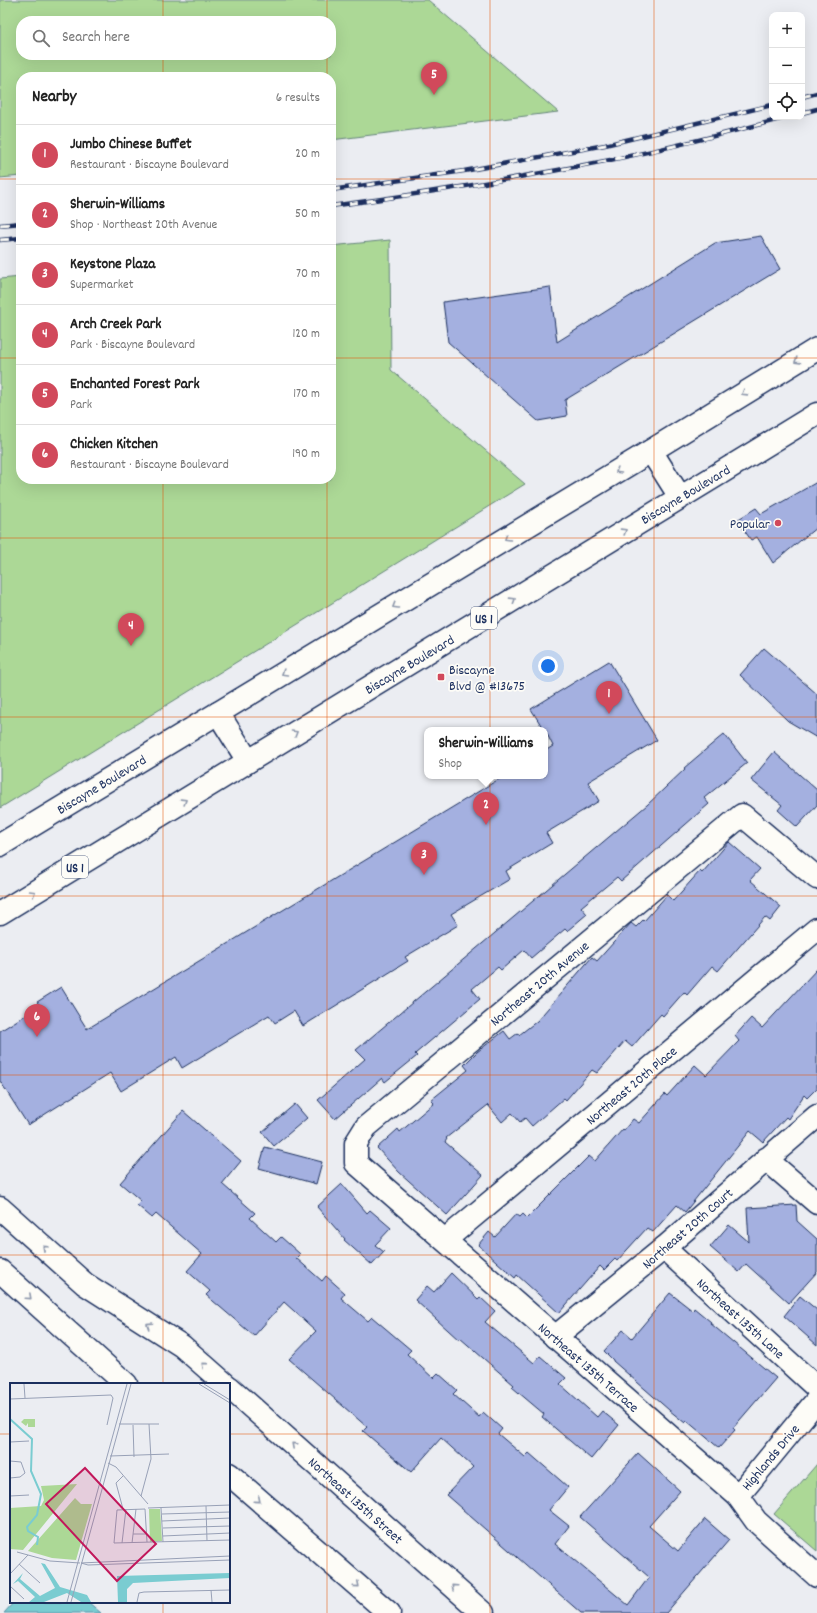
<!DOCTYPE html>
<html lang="en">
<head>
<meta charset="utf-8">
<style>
	:root { --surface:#fff; --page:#f6f6f6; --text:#222; --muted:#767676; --line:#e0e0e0; --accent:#d1495b }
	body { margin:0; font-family:Dekko,sans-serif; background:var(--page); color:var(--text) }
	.controls { position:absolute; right:12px; top:12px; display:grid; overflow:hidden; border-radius:8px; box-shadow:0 4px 16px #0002 }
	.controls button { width:36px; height:36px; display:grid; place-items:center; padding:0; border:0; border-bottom:1px solid var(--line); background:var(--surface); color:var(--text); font:20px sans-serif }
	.you { position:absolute; left:548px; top:666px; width:14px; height:14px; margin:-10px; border:3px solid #fff; border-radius:50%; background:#1a73e8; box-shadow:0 0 0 6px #1a73e833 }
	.badge { display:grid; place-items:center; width:26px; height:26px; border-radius:50%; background:var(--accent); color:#fff; font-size:13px; font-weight:700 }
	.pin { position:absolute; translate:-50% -33px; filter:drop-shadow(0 1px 2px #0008) }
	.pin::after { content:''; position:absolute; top:21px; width:14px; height:12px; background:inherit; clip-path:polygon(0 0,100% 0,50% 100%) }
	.popup { position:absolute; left:424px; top:727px; width:124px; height:52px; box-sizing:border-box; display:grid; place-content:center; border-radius:8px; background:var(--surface); filter:drop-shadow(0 1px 3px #0005); font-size:13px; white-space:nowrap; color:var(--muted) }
	.popup b { font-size:15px; color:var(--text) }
	.popup::after { content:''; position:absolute; left:50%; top:100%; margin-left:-8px; border:8px solid transparent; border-top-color:var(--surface) }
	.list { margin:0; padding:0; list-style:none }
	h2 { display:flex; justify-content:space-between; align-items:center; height:52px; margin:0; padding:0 16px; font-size:17px }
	h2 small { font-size:13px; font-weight:400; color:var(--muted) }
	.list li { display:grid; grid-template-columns:26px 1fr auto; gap:12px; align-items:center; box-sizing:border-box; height:60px; padding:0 16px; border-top:1px solid var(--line) }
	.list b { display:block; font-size:15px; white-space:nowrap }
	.list p { margin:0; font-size:13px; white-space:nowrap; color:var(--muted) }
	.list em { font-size:13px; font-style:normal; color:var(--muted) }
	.icon { flex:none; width:22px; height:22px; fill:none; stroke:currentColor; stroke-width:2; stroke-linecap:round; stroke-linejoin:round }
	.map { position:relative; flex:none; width:817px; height:1613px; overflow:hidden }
	.search { position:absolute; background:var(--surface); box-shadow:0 4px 16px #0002; left:16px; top:16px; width:320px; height:44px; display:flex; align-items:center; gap:10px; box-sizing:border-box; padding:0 14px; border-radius:16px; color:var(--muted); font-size:15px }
	.panel { position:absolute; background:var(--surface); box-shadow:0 4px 16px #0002; left:16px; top:72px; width:320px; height:412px; border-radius:16px }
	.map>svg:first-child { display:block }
</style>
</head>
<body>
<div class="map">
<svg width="817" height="1613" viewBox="0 0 817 1613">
	<rect width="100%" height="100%" fill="#ebedf2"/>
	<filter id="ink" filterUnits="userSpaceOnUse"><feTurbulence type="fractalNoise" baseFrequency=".025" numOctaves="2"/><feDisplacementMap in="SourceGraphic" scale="8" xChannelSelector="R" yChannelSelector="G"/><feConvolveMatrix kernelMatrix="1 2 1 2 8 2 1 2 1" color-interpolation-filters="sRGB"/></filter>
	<g filter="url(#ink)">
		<g fill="#acd896" stroke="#64847a" fill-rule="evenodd">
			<path d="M0 0H428L558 112 331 140V77H21V176L0 178ZM21 21H331V55H21Z"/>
			<path d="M390 240 391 370 525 484 0 808V279L21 277V479H331V246Z"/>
			<path d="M817 1464V1551L774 1514Z"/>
		</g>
		<path fill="#7accd1" stroke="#548da3" d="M14 1602H88L101 1613H4Z"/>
		<g fill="#a4b0e0" stroke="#1b2f5e">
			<path d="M761 236 780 269 565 400 567 416 538 421 448 342 443 302 550 287 557 342 715 243Z"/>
			<path d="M817 482V527L773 563 757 537 751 540 737 520 756 508 761 514Z"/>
			<path d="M764 648 817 694V738L788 721 740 675Z"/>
			<path d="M609 661 657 740 588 782 599 801 546 833 552 843 506 871 510 879 451 914 458 925 405 957 408 961 303 1026 294 1011 275 1023 269 1015 182 1068 176 1057 121 1091 110 1073 28 1125 0 1081V1031L40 1006 37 1002 61 987 87 1029 504 776H545V751L553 746 545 730H544L531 709Z"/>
			<path d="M724 734 747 763 704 798 709 804 621 881 617 877 581 907 587 914 567 931 565 929 531 958 524 950 501 970 498 967 472 989 480 999 415 1054 417 1056 385 1082 382 1078 335 1119 318 1100 365 1059 356 1050 647 805 685 769 684 768Z"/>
			<path d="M774 752 817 790V805L797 827 778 810 782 805 751 780Z"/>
			<path d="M729 842 760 869 750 880 781 907 770 921 765 917 718 971 712 966 687 995 684 992 663 1016 661 1014 632 1047 625 1041 597 1073 592 1070 566 1100 564 1098 532 1126 525 1118 520 1122 512 1113 502 1122 488 1105 446 1138 447 1139 445 1142 483 1175 447 1215 399 1172 377 1148 398 1129 400 1132 434 1103 431 1100 468 1070 464 1065 477 1052 504 1031 510 1039 518 1033 519 1035 537 1021 592 957 597 961 631 923 636 927 643 920 644 921 667 895 673 901 700 871 702 873Z"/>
			<path d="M817 969V1088L807 1098 804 1095 788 1119 786 1117 763 1142 750 1131 685 1212 677 1205 653 1232 647 1228 617 1261 615 1259 604 1270 600 1266 559 1313 517 1275 515 1278 478 1245 489 1232 495 1237 516 1214 520 1217 523 1214 527 1218 589 1156 595 1161 623 1129 624 1130 633 1119 639 1123 665 1094 667 1096 695 1065 706 1075 739 1041 735 1036 751 1018 762 1028Z"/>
			<path d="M295 1104 307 1118 274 1146 262 1132Z"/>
			<path d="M183 1111 241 1161 222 1184 255 1213 250 1218 276 1242 281 1237 300 1254 296 1258 322 1281 326 1276 345 1293 341 1298 368 1321 372 1317 411 1350 407 1354 433 1378 438 1373 457 1390 453 1394 479 1417 483 1412 502 1429 498 1434 525 1457 529 1453 568 1487 549 1510 569 1526 555 1544 628 1605 649 1577 580 1517 638 1453 680 1491 649 1526 678 1551 705 1519 729 1540 666 1613H581L446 1495 473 1467 441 1438 411 1472 363 1431 367 1427 289 1359 316 1331 284 1302 254 1336 206 1295 210 1291 187 1271 202 1254 156 1214 152 1218 137 1205 141 1201 120 1183Z"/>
			<path d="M265 1147 322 1162 316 1184 259 1168Z"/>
			<path d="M342 1184 367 1213 370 1210 391 1228 375 1245 384 1252 372 1265 344 1240 345 1239 317 1207Z"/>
			<path d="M796 1205 797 1221 817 1239V1272L789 1303 746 1264 739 1272 710 1247 729 1225 749 1242 747 1208Z"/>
			<path d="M451 1273 478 1299 480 1297 495 1311 485 1322 534 1363 540 1356 566 1378 560 1384 597 1417 602 1411 619 1425 591 1459 542 1417 544 1414 512 1387 514 1385 460 1338 459 1340 415 1300 427 1286 434 1292Z"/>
			<path d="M670 1293 693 1311 694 1308 711 1322 710 1323 776 1378 733 1428 735 1430 719 1448 687 1421 685 1423 669 1410 613 1361V1360L604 1351 623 1330 632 1338Z"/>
			<path d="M800 1296 817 1310V1345L784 1316Z"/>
		</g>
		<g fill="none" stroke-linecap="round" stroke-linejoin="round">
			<defs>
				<g id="minor">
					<path d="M817 878 742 815 366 1127 356 1143V1163L738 1496 756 1521 817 1576"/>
					<path d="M766 1159 817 1203"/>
					<path d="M0 1208 85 1284 182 1346 225 1384"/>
					<path d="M445 1240 817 929"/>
					<path d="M664 1248 817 1388"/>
					<path d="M0 1271 126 1384"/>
					<path d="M555 1337 664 1248 817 1116"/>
					<path d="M229 1387 483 1613"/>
					<path d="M229 1474 389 1613"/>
					<path d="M738 1496 817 1400"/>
				</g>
				<g id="major">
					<path d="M651 451 680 497"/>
					<path d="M218 713 248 761"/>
					<path d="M0 845 636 460 817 349"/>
					<path d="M0 913 817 414"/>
				</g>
			</defs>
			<use href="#minor" stroke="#1b2f5e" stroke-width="25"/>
			<use href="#major" stroke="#1b2f5e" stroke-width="25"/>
			<use href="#minor" stroke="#fdfcf7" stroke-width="22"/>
			<use href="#major" stroke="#fdfcf7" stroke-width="22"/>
			<defs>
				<g id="rail">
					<path d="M802 97 817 93"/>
					<path d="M802 113 817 109"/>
					<path d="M331 190 464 171 605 145 772 105"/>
					<path d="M331 206C423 194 514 179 605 161 667 149 727 133 788 117"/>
					<path d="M0 225 21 223"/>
					<path d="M0 240 21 238"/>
				</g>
			</defs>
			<use href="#rail" stroke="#1b2f5e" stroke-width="4.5"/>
			<use href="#rail" stroke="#fdfcf7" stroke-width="3" stroke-dasharray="9" stroke-linecap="butt"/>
		</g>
		<defs><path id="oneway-chevron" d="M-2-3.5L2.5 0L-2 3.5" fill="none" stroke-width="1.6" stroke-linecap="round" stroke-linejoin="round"/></defs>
		<g stroke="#8c96aa">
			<use href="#oneway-chevron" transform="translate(797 361) rotate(148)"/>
			<use href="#oneway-chevron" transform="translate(744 393) rotate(148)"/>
			<use href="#oneway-chevron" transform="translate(618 471) rotate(149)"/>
			<use href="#oneway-chevron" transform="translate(624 531) rotate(-32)"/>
			<use href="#oneway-chevron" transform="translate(507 538) rotate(149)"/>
			<use href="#oneway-chevron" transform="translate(513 600) rotate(-32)"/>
			<use href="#oneway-chevron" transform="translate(395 606) rotate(149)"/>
			<use href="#oneway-chevron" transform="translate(284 673) rotate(149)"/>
			<use href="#oneway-chevron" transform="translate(295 733) rotate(-31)"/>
			<use href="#oneway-chevron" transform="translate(184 801) rotate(-32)"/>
			<use href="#oneway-chevron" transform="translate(33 893) rotate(-31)"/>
			<use href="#oneway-chevron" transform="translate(45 1248) rotate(-138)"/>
			<use href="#oneway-chevron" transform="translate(29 1297) rotate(42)"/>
			<use href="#oneway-chevron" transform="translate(149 1325) rotate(-147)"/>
			<use href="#oneway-chevron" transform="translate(204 1365) rotate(-139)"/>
			<use href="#oneway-chevron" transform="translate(294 1445) rotate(-138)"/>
			<use href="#oneway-chevron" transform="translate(258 1500) rotate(41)"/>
			<use href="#oneway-chevron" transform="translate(357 1585) rotate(41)"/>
			<use href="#oneway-chevron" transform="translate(454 1587) rotate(-138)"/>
		</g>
	</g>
	<path fill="none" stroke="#e8590c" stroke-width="1" stroke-opacity="0.55" d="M163 0V21M327 0V21M490 0V1613M654 0V1613M163 55V77M327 55V77M0 179H21M331 179H817M0 358H21M331 358H817M163 479V1384M327 479V1613M0 538H817M0 717H817M0 896H817M0 1075H817M0 1255H817M0 1434H11M229 1434H817M163 1602V1613"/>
	<g fill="#d1495b" stroke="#fdfcf7" stroke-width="1.5">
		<circle cx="778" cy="523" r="4"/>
		<rect x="437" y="673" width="8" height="8" rx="2"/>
	</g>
	<g text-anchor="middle" stroke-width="3.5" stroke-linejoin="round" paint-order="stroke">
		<g fill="#fdfcf7" stroke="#5f6c8c" stroke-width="1">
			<rect x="471" y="607" width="26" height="22" rx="3"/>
			<rect x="62" y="856" width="26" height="22" rx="3"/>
		</g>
		<g font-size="13" font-weight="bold" fill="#1b2f5e">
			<text x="484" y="623">US 1</text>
			<text x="75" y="872">US 1</text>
		</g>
		<g font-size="14" fill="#1b2f5e" stroke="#fdfcf7">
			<text transform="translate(685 494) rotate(-31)" y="5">Biscayne Boulevard</text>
			<text transform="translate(409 664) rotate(-31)" y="5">Biscayne Boulevard</text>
			<text transform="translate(101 784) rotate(-31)" y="5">Biscayne Boulevard</text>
			<text transform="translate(539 983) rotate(-40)" y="5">Northeast 20th Avenue</text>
			<text transform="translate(631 1085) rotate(-40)" y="5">Northeast 20th Place</text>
			<text transform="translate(687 1228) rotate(-41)" y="5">Northeast 20th Court</text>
			<text transform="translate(741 1318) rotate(42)" y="5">Northeast 135th Lane</text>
			<text transform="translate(589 1367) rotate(41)" y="5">Northeast 135th Terrace</text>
			<text transform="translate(770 1457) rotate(-50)" y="5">Highlands Drive</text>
			<text transform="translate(356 1500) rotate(42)" y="5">Northeast 135th Street</text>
		</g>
		<g font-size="14" fill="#1b2f5e" stroke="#fdfcf7" text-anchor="end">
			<text x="770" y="528">Popular</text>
			<text x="449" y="674" text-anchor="start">Biscayne<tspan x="449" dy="16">Blvd @ #13675</tspan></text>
		</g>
	</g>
	<g transform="translate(10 1383)">
		<rect width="220" height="220" fill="#ebedf2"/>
		<path d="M14 36H25V44H18V40L16 43 11 39ZM67 101 13 167 0 166V125L31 123 34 117 31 103ZM65 115 71 121H82L66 177 42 175 18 168ZM139 126H150L152 158 140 159Z" fill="#acd896"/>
		<path d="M31 180 35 181 50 204 77 212 81 219H71L57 210 34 219H19L25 214 8 198 3 201 13 190 10 196 30 213 45 205ZM220 190V195L123 200 117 206V219H108L107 193Z" fill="#7accd1"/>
		<path fill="none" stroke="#7accd1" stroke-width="2" d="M0 36 22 56 21 88 31 111 27 132 17 144 18 148 28 154 27 162"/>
		<path fill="none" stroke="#98a1b7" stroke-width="1" d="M14 1 15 15M189 1 220 20M194 1 220 17M0 16 101 12 103 15 97 42M109 41H149M123 42 124 74M0 59 19 58M100 73 159 71M0 78 11 79 15 90 10 94 0 95M98 80 106 84 138 121M0 113 19 112M131 113 141 76 139 41M196 123 197 158M138 125 220 122M151 125 153 159M113 126 106 100 113 93M135 126 107 127 104 160 220 157M135 126 137 159M152 131 220 129M152 138 220 135M153 145 220 143M123 151H137M153 153 220 150M112 160 116 126M122 160 126 126M7 169 40 178 70 180M71 180 78 182 220 177M71 180 220 173M9 181 30 200M0 191 18 172M0 203 14 216M201 207 202 219M57 219 117 1M61 219 121 1M127 219 129 210 134 209 220 207"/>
		<path fill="#c2185b" fill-opacity="0.15" stroke="#c2185b" stroke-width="2" d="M75 85 146 161 107 198 36 121Z"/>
		<rect width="220" height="220" fill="none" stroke="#1b2f5e" stroke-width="2"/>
	</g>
</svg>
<div class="controls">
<button>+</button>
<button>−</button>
<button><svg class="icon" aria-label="locate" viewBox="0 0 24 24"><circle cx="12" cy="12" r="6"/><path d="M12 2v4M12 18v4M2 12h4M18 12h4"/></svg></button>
</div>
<div class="you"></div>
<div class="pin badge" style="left:609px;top:714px">1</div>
<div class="pin badge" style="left:486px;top:825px">2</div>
<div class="popup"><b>Sherwin-Williams</b>Shop</div>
<div class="pin badge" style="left:424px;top:875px">3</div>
<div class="pin badge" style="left:131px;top:646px">4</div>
<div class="pin badge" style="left:434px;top:95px">5</div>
<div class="pin badge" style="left:37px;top:1037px">6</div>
<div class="search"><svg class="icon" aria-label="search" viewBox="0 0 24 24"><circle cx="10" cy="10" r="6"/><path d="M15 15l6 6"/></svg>Search here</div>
<section class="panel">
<h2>Nearby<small>6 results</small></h2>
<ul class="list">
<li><span class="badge">1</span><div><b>Jumbo Chinese Buffet</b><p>Restaurant · Biscayne Boulevard</p></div><em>20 m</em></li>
<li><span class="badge">2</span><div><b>Sherwin-Williams</b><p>Shop · Northeast 20th Avenue</p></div><em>50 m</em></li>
<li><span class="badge">3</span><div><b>Keystone Plaza</b><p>Supermarket</p></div><em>70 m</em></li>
<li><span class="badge">4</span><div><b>Arch Creek Park</b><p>Park · Biscayne Boulevard</p></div><em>120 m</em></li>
<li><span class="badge">5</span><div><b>Enchanted Forest Park</b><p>Park</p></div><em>170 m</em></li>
<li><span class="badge">6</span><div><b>Chicken Kitchen</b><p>Restaurant · Biscayne Boulevard</p></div><em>190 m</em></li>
</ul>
</section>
</div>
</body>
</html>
